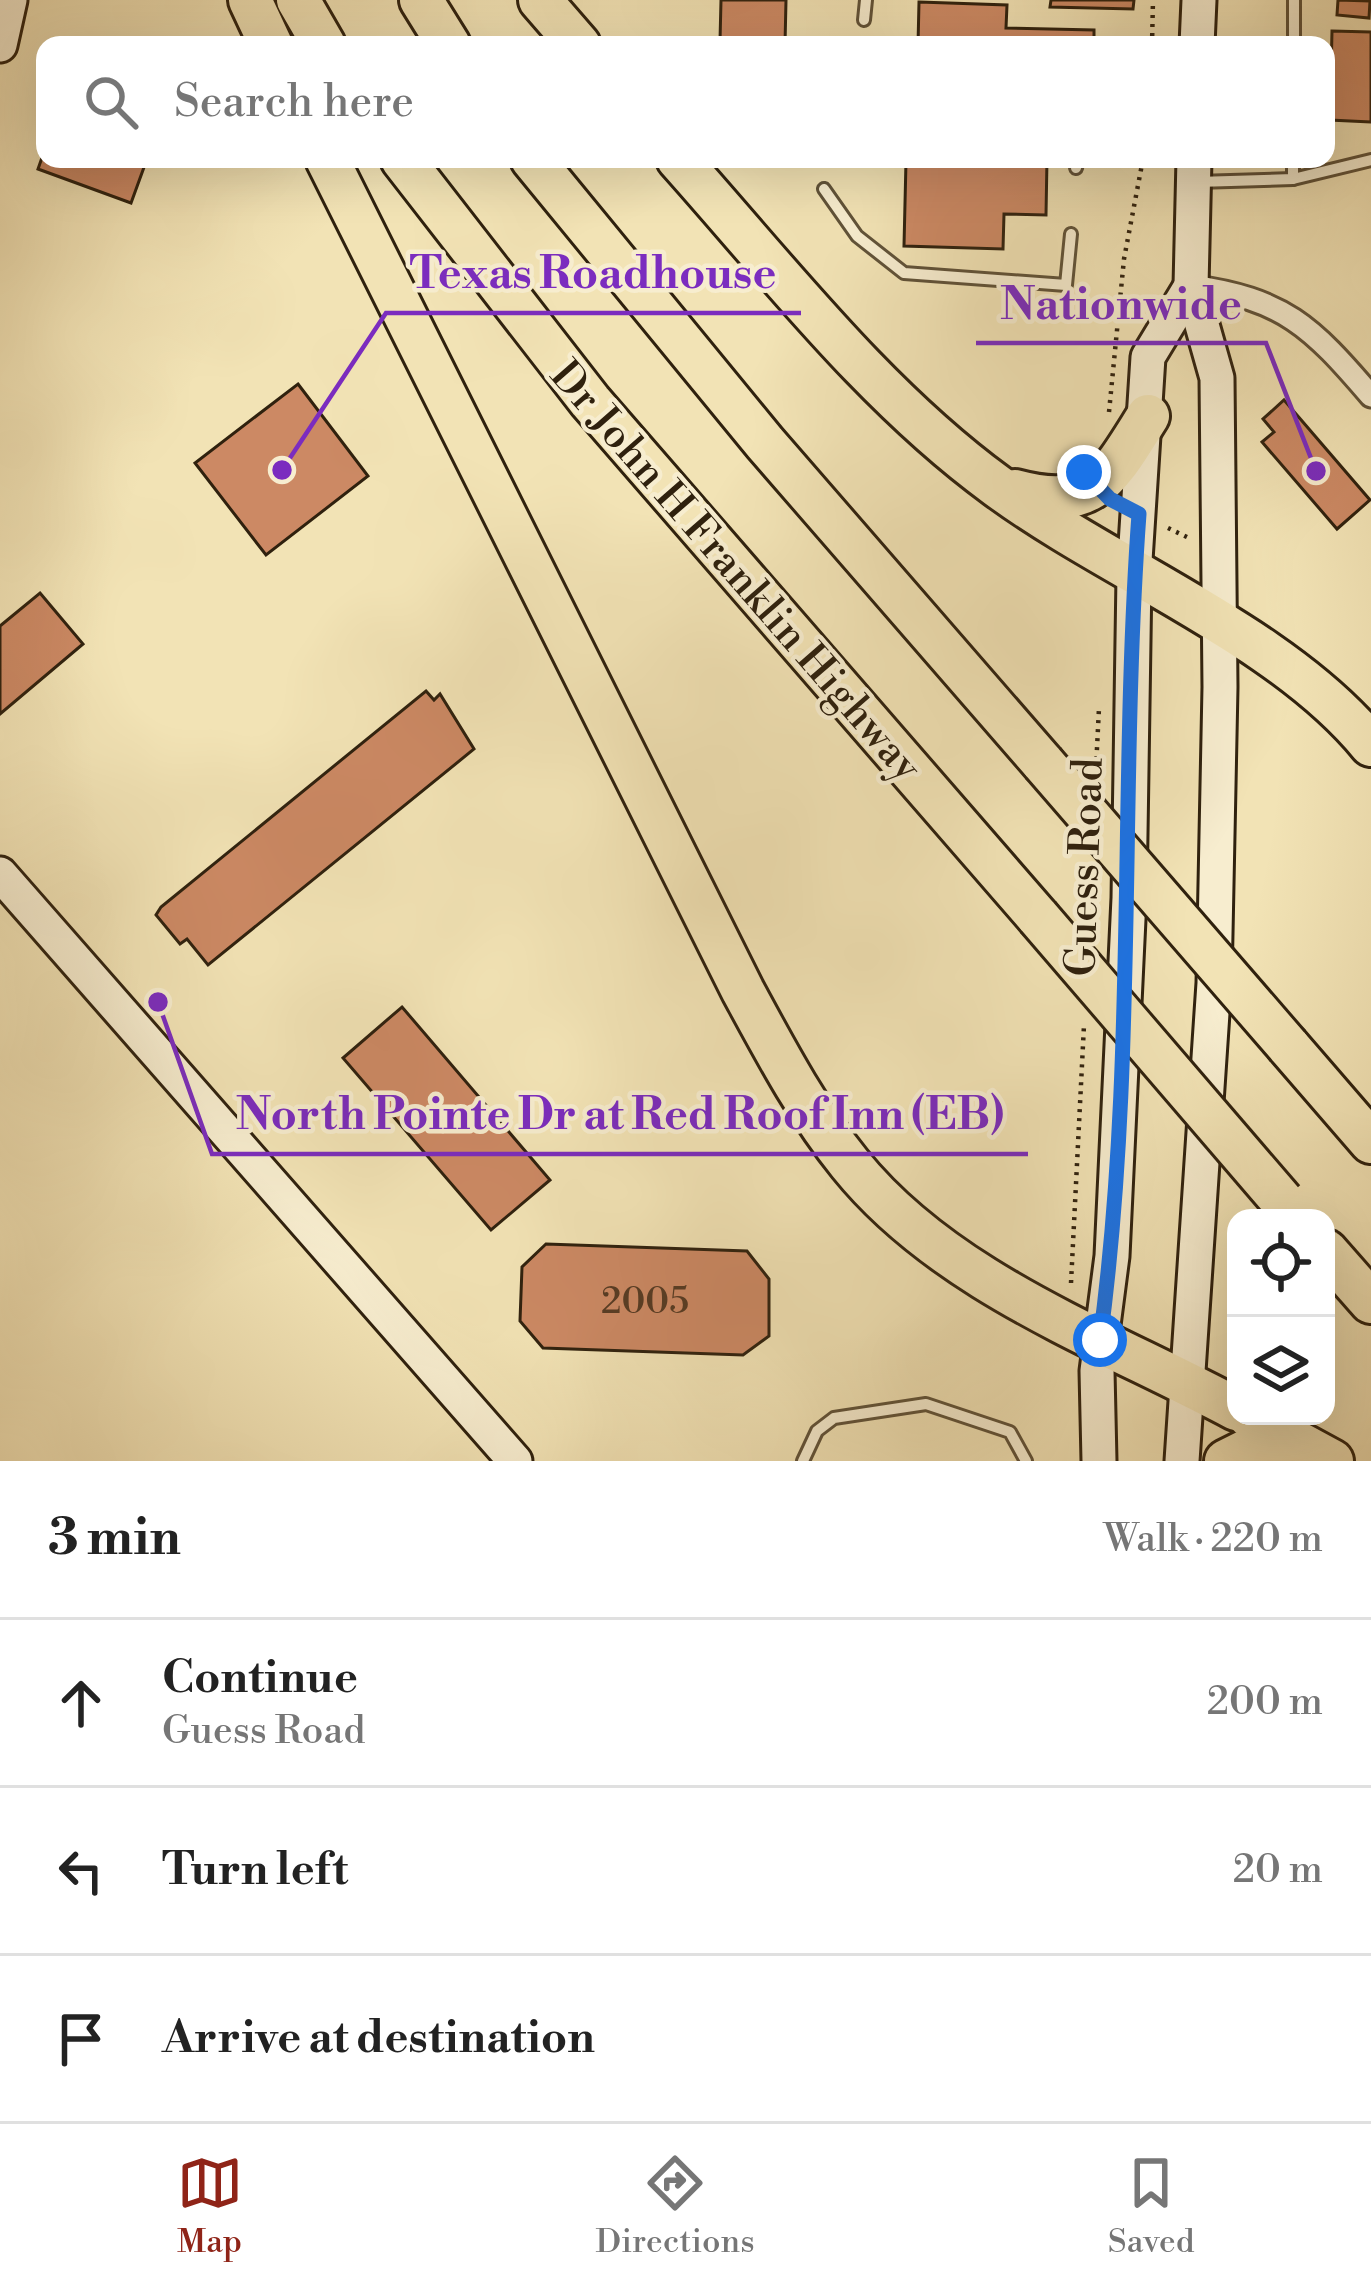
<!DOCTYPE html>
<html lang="en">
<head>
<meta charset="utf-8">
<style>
	:root { --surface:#fff; --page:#f6f6f6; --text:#222; --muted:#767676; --line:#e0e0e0; --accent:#8f2418 }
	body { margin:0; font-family:"Libre Bodoni",serif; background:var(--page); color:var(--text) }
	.controls { position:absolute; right:36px; bottom:36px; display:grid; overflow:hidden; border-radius:24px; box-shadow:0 12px 48px #0002 }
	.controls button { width:108px; height:108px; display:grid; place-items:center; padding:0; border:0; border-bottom:3px solid var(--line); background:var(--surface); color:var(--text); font:60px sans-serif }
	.stop { position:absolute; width:36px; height:36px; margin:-27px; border:9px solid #1a73e8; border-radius:50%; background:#fff }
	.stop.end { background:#1a73e8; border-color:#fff; box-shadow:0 3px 12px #0008 }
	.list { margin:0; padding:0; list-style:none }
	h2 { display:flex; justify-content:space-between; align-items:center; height:156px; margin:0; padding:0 48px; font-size:51px }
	h2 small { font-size:39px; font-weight:400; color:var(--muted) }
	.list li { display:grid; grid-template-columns:78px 1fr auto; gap:36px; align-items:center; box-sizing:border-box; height:168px; padding:0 48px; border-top:3px solid var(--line) }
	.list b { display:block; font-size:45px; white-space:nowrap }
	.list p { margin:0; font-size:39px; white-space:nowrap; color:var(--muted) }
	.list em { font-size:39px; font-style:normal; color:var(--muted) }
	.icon { flex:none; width:66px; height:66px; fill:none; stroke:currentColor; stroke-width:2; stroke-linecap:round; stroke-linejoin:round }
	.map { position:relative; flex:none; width:1371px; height:1461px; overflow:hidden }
	.search { position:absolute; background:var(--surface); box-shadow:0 12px 48px #0002; left:36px; right:36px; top:36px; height:132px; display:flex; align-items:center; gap:30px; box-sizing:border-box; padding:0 42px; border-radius:24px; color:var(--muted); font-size:45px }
	.sheet { height:660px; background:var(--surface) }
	nav { display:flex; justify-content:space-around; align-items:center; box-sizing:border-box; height:168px; border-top:3px solid var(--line); background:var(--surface); font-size:33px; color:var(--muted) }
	nav a { display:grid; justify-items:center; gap:6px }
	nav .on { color:var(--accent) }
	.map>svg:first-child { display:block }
</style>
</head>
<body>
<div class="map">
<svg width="1371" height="1461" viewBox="0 0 1371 1461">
	<rect width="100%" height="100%" fill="#f2e3b5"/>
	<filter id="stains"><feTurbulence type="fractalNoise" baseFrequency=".00167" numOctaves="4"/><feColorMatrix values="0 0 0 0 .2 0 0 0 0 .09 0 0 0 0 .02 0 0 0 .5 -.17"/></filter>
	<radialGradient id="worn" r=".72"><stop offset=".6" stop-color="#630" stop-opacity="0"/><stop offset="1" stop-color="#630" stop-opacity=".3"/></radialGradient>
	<g fill="#cc8964" stroke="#2f210e" stroke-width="3">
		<path d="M721 0H786L785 45H715L720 41Z"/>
		<path d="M1051 0H1134L1133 9 1050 7Z"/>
		<path d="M1338 0 1370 1 1369 18 1337 15Z"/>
		<path d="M919 2 1007 5 1006 28 1094 30V45H918Z"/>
		<path d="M1332 31 1371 32V122L1330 120Z"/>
		<path d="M45 149V159H147L131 203 38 169Z"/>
		<path d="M970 159H1047L1046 215 1004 214 1003 249 904 246 906 161Z"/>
		<path d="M298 384 368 476 266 555 195 463Z"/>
		<path d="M1284 400 1370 500 1337 529 1262 442 1274 432 1263 419Z"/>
		<path d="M40 593 83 644 0 714V626Z"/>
		<path d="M426 691 434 700 440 694 474 749 208 965 187 939 180 944 156 915 161 907Z"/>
		<path d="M402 1007 550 1180 491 1230 343 1058Z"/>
		<path d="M546 1244 747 1251 769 1279V1336L743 1355 543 1348 520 1321 522 1267Z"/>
	</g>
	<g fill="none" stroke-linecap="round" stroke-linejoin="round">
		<defs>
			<g id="service">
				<path d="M864 20 866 0"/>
				<path d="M1294 45V0"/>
				<path d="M1076 168 1078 159"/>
				<path d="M1293 179V159"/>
				<path d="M1197 182 1293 179 1371 160"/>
				<path d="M824 189 857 236 904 273 1066 285 1071 234"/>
				<path d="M803 1461 817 1431 834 1418 926 1404 1010 1432 1026 1461"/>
			</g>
			<path id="minor" d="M1191 286C1284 299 1311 326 1371 396"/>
			<g id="secondary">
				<path d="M0 45 10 0"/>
				<path d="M1197 45 1199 0"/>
				<path d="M0 874 515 1461"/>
				<path d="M1099 1461 1097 1371 1112 1256 1129 898 1134 576 1148 357 1191 286"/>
				<path d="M1182 1461 1214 983 1220 687 1217 378 1191 286 1194 159"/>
			</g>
			<g id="motorway">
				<path d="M250 0 271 45"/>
				<path d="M298 0 324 45"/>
				<path d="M421 0 449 45"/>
				<path d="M540 0 579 45"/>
				<path d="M327 159 743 991C775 1050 807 1111 850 1164 946 1283 1105 1339 1236 1409"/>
				<path d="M402 159 590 401 1038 917"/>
				<path d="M532 159 765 443 1043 763"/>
				<path d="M678 159C778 271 875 397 997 486 1112 571 1281 635 1371 745"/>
				<path d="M1015 491C1094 512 1109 478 1148 416"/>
				<path d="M1288 1046 1371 1142"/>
				<path d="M1326 1251 1371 1302"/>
				<path d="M1249 1416 1332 1461"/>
				<path d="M1226 1461 1252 1448 1305 1447"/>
			</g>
		</defs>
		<use href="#service" stroke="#605238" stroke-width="16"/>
		<use href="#minor" stroke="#605238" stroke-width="27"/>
		<use href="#secondary" stroke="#2f210e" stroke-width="39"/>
		<use href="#motorway" stroke="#2f210e" stroke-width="48"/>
		<g stroke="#2f210e" stroke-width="4.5" stroke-dasharray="3 6" stroke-linecap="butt">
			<path d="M1152 45 1153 0"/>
			<path d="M1109 412 1124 259 1143 159"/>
			<path d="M1168 528 1191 539"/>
			<path d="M1096 768 1099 708"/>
			<path d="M1089 924 1091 869"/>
			<path d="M1071 1283 1084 1025"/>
		</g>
		<use href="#service" stroke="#f7edcf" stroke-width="10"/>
		<use href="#minor" stroke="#f7edcf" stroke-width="21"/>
		<use href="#secondary" stroke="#f7edcf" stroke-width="33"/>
		<use href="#motorway" stroke="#f2e3b5" stroke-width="42"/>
		<defs>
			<g id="motorway-bridge">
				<path d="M1043 763 1288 1046"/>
				<path d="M1038 917 1282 1201"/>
			</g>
		</defs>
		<use href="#motorway-bridge" stroke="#2f210e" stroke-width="48" stroke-linecap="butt"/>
		<use href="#motorway-bridge" stroke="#f2e3b5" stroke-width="42"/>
	</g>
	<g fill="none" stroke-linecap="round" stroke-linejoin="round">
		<path stroke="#1a73e8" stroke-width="15" d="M1084 472 1110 499 1139 514C1119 789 1137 1066 1100 1340"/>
	</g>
	<g text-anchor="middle" stroke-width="9" stroke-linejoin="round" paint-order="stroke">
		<g font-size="36" fill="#563b24">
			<text x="645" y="1313">2005</text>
		</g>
		<g font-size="42" fill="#2f210e" stroke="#f7edcf">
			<text transform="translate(737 570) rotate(49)" y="15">Dr John H Franklin Highway</text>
			<text transform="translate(1083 867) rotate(-88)" y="15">Guess Road</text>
		</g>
	</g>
	<path fill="none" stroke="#7b2cbf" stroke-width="4.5" d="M282 470L386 313H801M1316 471L1266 343H976M158 1002L212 1154H1028"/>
	<g fill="#7b2cbf" stroke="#f7edcf" stroke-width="4.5">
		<circle cx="282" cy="470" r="12"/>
		<circle cx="1316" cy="471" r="12"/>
		<circle cx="158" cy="1002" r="12"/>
	</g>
	<g font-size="45" text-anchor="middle" font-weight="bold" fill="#7b2cbf" stroke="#f7edcf" stroke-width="9" stroke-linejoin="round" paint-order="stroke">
		<text x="593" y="288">Texas Roadhouse</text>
		<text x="1121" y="319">Nationwide</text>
		<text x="620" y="1129">North Pointe Dr at Red Roof Inn (EB)</text>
	</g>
	<rect width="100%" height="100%" filter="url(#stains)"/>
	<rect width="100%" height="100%" fill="url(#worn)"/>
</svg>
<div class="controls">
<button><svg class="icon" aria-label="locate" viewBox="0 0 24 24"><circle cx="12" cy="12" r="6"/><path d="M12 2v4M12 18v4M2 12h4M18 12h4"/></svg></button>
<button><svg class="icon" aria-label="layers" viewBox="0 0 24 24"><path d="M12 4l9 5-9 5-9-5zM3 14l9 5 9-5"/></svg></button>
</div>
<div class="stop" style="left:1100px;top:1340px"></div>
<div class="stop end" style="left:1084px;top:472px"></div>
<div class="search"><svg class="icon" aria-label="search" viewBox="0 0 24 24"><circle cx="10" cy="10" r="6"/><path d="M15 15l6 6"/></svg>Search here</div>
</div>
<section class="sheet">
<h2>3 min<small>Walk · 220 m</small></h2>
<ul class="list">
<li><svg class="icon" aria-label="ahead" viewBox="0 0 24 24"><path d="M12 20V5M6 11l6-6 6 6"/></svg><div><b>Continue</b><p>Guess Road</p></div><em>200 m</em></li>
<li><svg class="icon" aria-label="left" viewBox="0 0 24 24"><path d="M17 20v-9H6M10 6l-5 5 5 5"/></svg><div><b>Turn left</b></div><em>20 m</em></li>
<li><svg class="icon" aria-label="arrive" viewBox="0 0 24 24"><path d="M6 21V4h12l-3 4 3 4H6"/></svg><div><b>Arrive at destination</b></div></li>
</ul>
</section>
<nav>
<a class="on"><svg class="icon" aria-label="map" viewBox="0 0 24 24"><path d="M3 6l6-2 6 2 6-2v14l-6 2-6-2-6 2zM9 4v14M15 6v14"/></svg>Map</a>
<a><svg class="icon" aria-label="directions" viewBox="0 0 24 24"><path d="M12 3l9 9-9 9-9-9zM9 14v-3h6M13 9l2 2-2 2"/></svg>Directions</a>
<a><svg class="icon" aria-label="saved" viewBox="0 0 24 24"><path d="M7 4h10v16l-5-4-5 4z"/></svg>Saved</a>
</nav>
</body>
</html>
